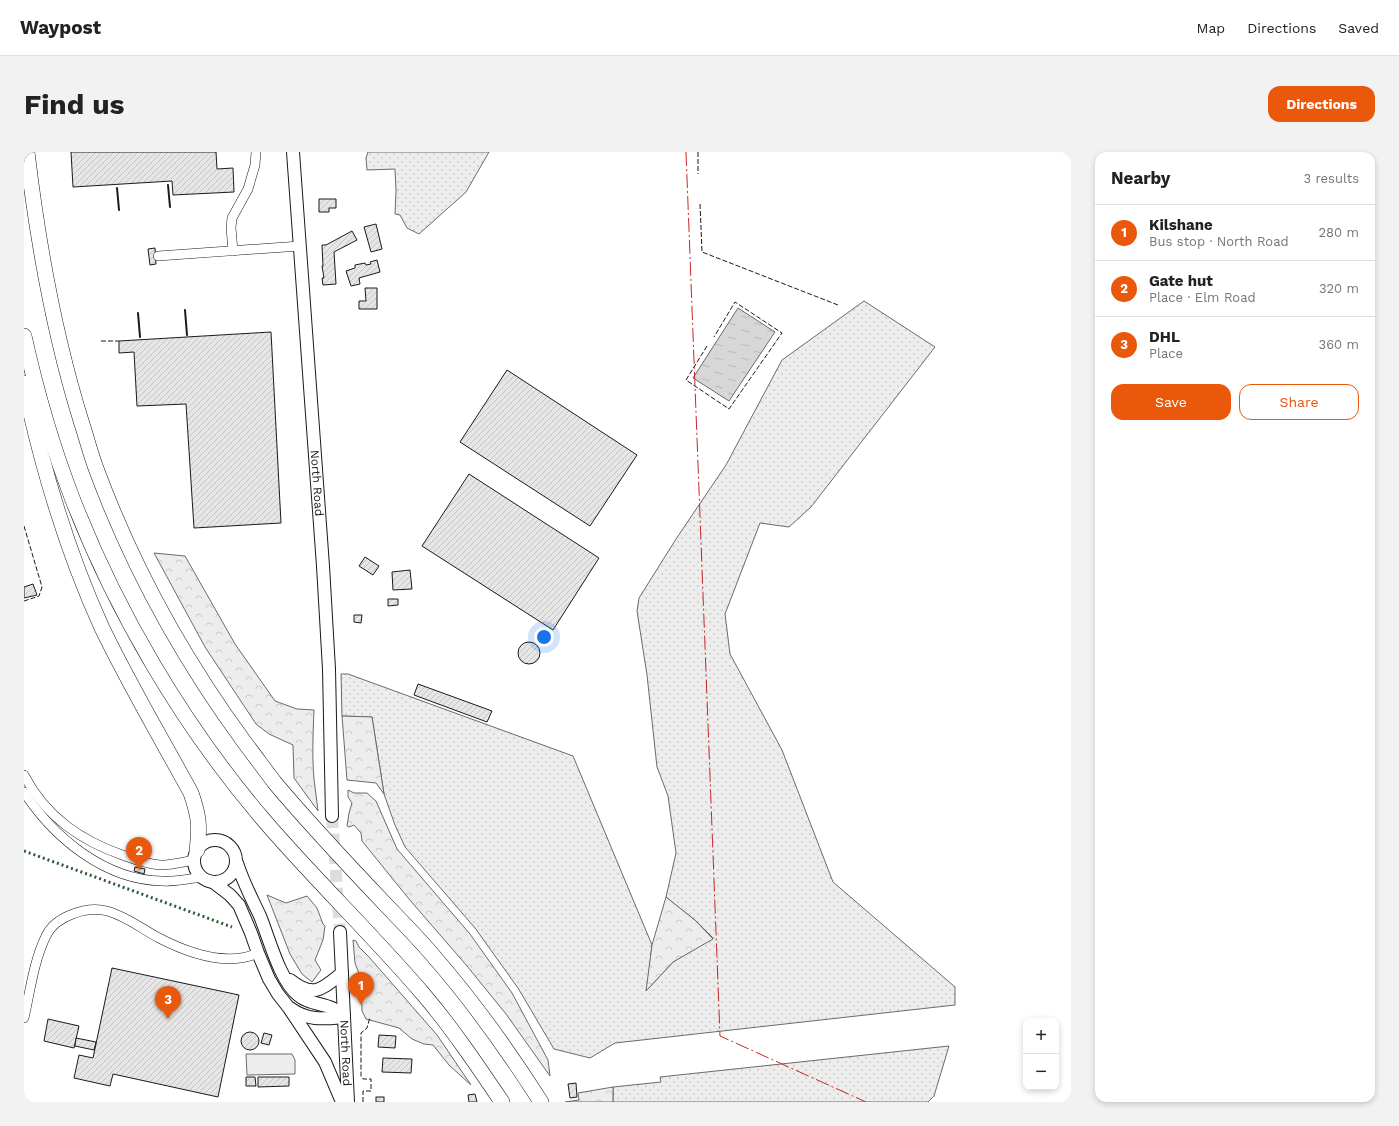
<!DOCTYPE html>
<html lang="en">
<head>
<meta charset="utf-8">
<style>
	:root { --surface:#fff; --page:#f2f2f2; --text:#222; --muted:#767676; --line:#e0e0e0; --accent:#ea580c }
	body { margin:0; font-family:"Work Sans",sans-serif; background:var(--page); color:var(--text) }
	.controls { position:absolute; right:12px; bottom:12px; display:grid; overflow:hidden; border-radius:8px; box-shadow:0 2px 6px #0003 }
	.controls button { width:36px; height:36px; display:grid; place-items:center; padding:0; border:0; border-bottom:1px solid var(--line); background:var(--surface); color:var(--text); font:20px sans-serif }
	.you { position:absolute; left:520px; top:485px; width:14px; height:14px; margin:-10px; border:3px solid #fff; border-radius:50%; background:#1a73e8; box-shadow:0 0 0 6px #1a73e833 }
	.badge { display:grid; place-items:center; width:26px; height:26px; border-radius:50%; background:var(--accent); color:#fff; font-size:13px; font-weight:700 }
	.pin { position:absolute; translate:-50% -33px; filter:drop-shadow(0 1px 2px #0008) }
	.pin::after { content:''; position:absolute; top:21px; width:14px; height:12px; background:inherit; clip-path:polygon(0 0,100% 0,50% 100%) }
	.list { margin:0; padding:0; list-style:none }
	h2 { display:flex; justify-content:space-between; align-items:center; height:52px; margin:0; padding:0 16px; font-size:17px }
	h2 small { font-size:13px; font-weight:400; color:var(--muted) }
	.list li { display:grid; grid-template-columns:26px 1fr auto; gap:12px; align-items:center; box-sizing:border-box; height:56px; padding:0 16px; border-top:1px solid var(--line) }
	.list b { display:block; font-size:15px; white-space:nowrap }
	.list p { margin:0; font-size:13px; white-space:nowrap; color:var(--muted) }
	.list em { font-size:13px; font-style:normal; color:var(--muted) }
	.actions { display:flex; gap:8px; padding:12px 16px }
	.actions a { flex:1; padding:9px 0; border:1px solid var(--accent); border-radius:12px; text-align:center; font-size:14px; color:var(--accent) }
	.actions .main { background:var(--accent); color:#fff }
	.map { position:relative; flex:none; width:1047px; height:950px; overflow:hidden; border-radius:12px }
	header { display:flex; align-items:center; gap:24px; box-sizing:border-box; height:56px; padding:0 20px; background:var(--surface); border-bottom:1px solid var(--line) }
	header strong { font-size:19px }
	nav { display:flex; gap:22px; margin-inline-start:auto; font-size:14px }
	.intro { display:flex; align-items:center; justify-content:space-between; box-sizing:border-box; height:96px; padding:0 24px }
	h1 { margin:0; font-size:28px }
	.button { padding:10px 18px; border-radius:12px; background:var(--accent); color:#fff; font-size:14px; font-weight:700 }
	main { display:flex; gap:24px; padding:0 24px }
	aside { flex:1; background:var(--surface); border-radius:12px; box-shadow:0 2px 6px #0003 }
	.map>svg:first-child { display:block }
</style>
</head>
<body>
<header>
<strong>Waypost</strong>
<nav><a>Map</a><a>Directions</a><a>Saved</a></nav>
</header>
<div class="intro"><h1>Find us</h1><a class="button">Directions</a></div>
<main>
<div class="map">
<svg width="1047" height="950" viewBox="0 0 1047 950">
	<defs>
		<pattern id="grass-dots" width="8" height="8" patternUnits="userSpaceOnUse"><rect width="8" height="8" fill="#ededed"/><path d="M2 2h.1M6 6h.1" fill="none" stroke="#cbcbcb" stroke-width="1.8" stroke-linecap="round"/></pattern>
		<pattern id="forest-crowns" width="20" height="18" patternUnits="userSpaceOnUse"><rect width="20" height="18" fill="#ededed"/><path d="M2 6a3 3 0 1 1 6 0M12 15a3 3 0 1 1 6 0" fill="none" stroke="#cbcbcb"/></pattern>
		<pattern id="water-ripples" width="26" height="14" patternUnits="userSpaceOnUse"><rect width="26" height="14" fill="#d7d7d7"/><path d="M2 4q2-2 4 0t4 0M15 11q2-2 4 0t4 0" fill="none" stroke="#b8b8b8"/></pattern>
		<pattern id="building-hatch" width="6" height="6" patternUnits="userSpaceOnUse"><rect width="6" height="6" fill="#e6e6e6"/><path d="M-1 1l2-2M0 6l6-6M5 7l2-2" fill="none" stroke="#c5c5c5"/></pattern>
	</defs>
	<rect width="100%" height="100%" fill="#fff"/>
	<g fill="url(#grass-dots)" stroke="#6a6a6a">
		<path d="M344 0H465L442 40 395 82 383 76 376 63 371 62 372 39 371 17 343 18 342 6Z"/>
		<path d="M840 149 911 195 787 355 765 375 736 371 701 462 706 502 758 598 809 730 931 835V853L591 891 566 906 530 897 494 836 451 776 381 695 371 673 360 642 348 565 318 564 317 522H324L549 604 628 793 623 838 649 810 689 786 672 769 642 745 652 701 644 644 633 615 623 523 613 459 615 446 652 387 702 313 758 208Z"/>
		<path d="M925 894 910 944 904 950H589V935L637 930 636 925Z"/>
	</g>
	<g fill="url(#forest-crowns)" stroke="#6a6a6a">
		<path d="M130 401 161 404 211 492 251 549 273 557 290 558C289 581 288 604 290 627 291 638 293 648 294 659L270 626 269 593 245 582 232 572 181 495Z"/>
		<path d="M318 564 348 565 360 642 352 631 323 628Z"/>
		<path d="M324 638 330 641H343L352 649 373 697 446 782 488 841 524 908 526 924 482 862 443 814 385 747 338 689 337 681 330 673 325 675 323 674 325 661 328 651 324 645Z"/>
		<path d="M243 743 262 751 283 744 293 756 299 772 301 774 299 788 291 808 297 818 288 830 278 822 266 802Z"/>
		<path d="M642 745 672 769 689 787 649 810 622 839 628 793Z"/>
		<path d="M329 788 332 789 335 795 345 805 413 883 447 933 425 913 409 893 400 892 388 887 375 876 342 867 338 859 337 827 331 811Z"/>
		<path d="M589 935V950H541L555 948 554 941Z"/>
	</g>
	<path fill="#ededed" stroke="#6a6a6a" d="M222 902H268L271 908V922L223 923Z"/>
	<path fill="url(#water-ripples)" stroke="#6a6a6a" d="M714 156 751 180 705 249 669 226Z"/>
	<g fill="url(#building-hatch)" stroke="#1a1a1a">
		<path d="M47 0H192L193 17 209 16 210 40 149 43 148 29 49 35Z"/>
		<path d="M295 47H312V56H305V60H295Z"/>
		<path d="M352 72 358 97 347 100 340 75Z"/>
		<path d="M328 79 333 88 310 100 312 132 299 133 298 126H300L298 114H299L298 93H302Z"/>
		<path d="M131 96 132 112 126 113 124 97Z"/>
		<path d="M353 108 356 120 335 126 336 132 327 134 322 119 331 116V113L341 111 342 113 347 112 346 110Z"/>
		<path d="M341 136H353V157H335V149H342Z"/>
		<path d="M247 180 257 371 170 376 162 252 113 254 110 200 95 201V189Z"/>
		<path d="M483 218 613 303 566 374 436 290Z"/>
		<path d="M445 322 575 406 529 478 398 394Z"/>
		<path d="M341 405 355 414 349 423 335 414Z"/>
		<path d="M386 418 388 437 369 438 368 420Z"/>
		<path d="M9 432 13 443 0 446V435Z"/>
		<path d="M364 447H374V453L364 454Z"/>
		<path d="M330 463H338L337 471 330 470Z"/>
		<circle cx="505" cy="501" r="11"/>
		<path d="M394 532 468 559 463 570 390 543Z"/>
		<path d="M111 715 121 717 120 722 110 719Z"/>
		<path d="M88 816 215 843 194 945 89 922 86 934 50 926 55 903 69 906Z"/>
		<path d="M24 867 55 874 50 896 20 889Z"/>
		<circle cx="226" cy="889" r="9"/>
		<path d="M240 881 248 883 245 893 237 891Z"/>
		<path d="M355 883 372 884 371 896 354 895Z"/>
		<path d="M52 886 72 890 70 898 51 894Z"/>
		<path d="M359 906 388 907 387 921 358 920Z"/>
		<path d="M222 925H231L232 934H222Z"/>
		<path d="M234 925H265V934L234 935Z"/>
		<path d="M552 931 553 945 546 946 544 932Z"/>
		<path d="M451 942 453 950H445L444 943Z"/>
		<rect x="352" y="945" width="8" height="5"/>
	</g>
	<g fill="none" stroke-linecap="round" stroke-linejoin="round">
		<path stroke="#ddd" stroke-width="12" stroke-dasharray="12 6" stroke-linecap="butt" d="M308 664 316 780"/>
		<defs>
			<g id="minor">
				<path d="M209 99 207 76 208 66 224 37 231 13 232 0"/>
				<path d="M134 104 276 94"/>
				<path d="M0 623C22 665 57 689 101 704 112 708 124 712 136 713 148 713 159 710 170 708"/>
				<path d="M0 640C30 686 81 728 138 729 151 730 165 727 178 725"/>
				<path d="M0 866C6 840 10 808 22 784 31 764 63 754 83 759 102 764 118 777 135 786 164 801 202 815 234 801"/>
			</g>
			<g id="secondary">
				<path id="s1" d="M269 0 299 414 305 517 308 664"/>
				<circle cx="191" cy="709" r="21"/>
				<path d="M213 711C219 730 228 747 236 764 245 786 256 829 274 843 285 852 296 851 308 856 312 857 317 862 320 865"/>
				<path d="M189 730 206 743 215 753 227 781 234 801 245 827 254 842 265 856 301 910 318 950"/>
				<path id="s2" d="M316 780 324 950"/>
				<path d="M266 828C290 847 298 837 318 821"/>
				<path d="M266 856C284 869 299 867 320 865"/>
			</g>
			<g id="trunk">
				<path d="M3 0C14 92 30 183 58 272 63 287 67 304 73 319 109 416 160 508 221 591 231 604 241 618 251 631 287 674 325 714 363 754 380 772 397 789 412 807 451 852 485 900 517 950"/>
				<path d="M0 184C12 238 27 291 47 343 91 458 158 572 238 666 290 727 348 782 400 843 428 876 453 913 478 950"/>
				<path d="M0 231C18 315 42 397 78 476 105 532 137 586 167 641 175 664 176 674 173 698"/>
			</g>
		</defs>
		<use href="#minor" stroke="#1a1a1a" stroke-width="10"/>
		<use href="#secondary" stroke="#1a1a1a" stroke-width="14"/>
		<use href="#trunk" stroke="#1a1a1a" stroke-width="16"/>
		<use href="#minor" stroke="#fff" stroke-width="9"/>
		<use href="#secondary" stroke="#fff" stroke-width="12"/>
		<use href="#trunk" stroke="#fff" stroke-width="15"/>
		<path stroke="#2b5a34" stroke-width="3" stroke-dasharray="2 3" stroke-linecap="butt" d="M0 699 208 775"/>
		<g stroke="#1a1a1a" stroke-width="1" stroke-dasharray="5 2" stroke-linecap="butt">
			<path d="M674 0V22"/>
			<path d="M676 52 678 100 814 153"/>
			<path d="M77 189H95"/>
			<path d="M683 194 662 228 705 257 758 181 711 150 690 185"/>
			<path d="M0 374 18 435 15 444 0 449"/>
			<path d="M339 950V939H347V927H339L337 924V881L343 876 346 865"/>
		</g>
		<g stroke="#1a1a1a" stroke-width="2">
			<path d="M144 33 146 55"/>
			<path d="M93 36 95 58"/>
			<path d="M161 158 163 183"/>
			<path d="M114 161 116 185"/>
		</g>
		<path stroke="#c62828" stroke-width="1" stroke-dasharray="14 3 2 3" stroke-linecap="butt" d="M662 0 696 884 842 950"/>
	</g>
	<g text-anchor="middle" stroke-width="3" stroke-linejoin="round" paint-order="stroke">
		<g font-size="12" fill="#1a1a1a" stroke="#fff">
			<text dy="4" stroke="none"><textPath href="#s1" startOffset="332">North Road</textPath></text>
			<text dy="4" stroke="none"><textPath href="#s2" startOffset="121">North Road</textPath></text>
		</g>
	</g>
</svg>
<div class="controls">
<button>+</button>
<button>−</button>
</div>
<div class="you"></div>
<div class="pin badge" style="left:337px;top:853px">1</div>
<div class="pin badge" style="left:115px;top:718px">2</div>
<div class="pin badge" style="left:144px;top:867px">3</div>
</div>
<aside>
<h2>Nearby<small>3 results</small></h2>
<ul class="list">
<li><span class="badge">1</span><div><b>Kilshane</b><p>Bus stop · North Road</p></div><em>280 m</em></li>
<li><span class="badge">2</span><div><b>Gate hut</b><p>Place · Elm Road</p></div><em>320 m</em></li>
<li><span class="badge">3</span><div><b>DHL</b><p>Place</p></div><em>360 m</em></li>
</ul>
<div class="actions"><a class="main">Save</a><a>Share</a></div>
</aside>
</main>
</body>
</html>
